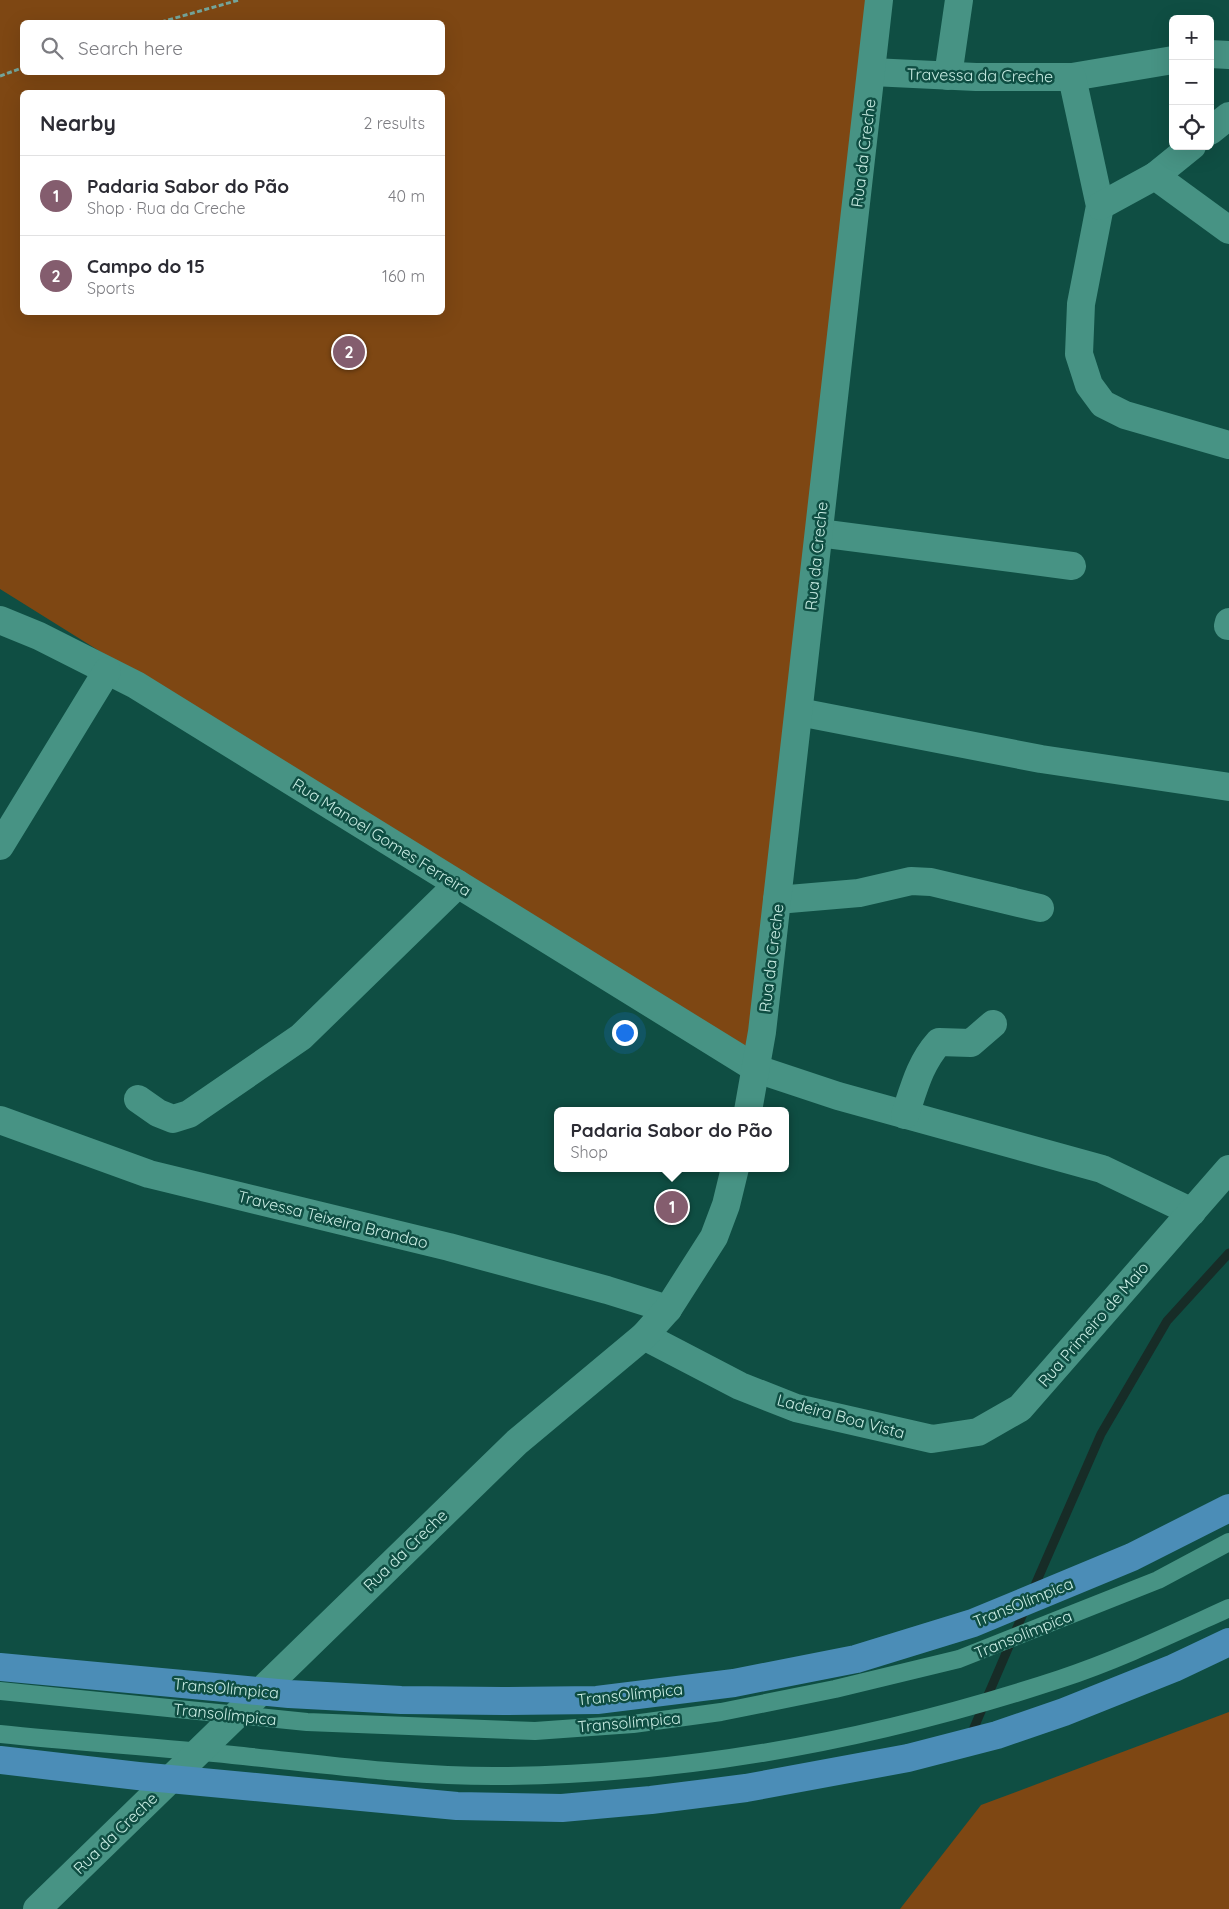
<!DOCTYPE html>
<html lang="en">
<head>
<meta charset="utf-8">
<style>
	:root { --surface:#fff; --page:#f2f2f3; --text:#2b2b33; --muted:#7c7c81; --line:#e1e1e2; --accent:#845d6e }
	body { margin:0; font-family:Quicksand,sans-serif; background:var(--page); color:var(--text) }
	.controls { position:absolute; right:15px; top:15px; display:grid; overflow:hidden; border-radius:8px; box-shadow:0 5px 20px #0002 }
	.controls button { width:45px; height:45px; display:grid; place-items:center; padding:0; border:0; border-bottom:1px solid var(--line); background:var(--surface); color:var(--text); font:25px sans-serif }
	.you { position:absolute; left:624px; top:1032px; width:18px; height:18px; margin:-12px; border:4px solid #fff; border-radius:50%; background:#1a73e8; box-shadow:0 0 0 8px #1a73e833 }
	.badge { display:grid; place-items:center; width:32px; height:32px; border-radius:50%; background:var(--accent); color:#fff; font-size:16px; font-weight:700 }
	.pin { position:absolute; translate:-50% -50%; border:2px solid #fff; box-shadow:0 1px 5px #0006 }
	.popup { position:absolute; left:554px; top:1107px; width:235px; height:65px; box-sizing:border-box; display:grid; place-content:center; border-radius:8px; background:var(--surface); filter:drop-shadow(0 1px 4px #0005); font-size:16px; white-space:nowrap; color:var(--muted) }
	.popup b { font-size:19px; color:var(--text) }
	.popup::after { content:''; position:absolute; left:50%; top:100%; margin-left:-10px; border:10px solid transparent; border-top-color:var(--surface) }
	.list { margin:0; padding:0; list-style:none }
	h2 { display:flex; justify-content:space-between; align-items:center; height:65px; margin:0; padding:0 20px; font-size:21px }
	h2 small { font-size:16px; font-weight:400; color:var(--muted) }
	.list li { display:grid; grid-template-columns:32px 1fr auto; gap:15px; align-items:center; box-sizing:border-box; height:80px; padding:0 20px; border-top:1px solid var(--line) }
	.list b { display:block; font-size:19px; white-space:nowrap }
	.list p { margin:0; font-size:16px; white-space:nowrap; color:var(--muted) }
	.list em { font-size:16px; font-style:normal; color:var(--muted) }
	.icon { flex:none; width:28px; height:28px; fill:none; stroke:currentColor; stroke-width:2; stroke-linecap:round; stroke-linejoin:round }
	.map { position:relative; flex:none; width:1229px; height:1909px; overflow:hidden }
	.search { position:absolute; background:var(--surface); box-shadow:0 5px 20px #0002; left:20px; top:20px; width:425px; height:55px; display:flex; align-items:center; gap:12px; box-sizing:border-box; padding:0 18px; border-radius:8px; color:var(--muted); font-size:19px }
	.panel { position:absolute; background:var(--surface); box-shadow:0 5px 20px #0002; left:20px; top:90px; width:425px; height:225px; border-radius:8px }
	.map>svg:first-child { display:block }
</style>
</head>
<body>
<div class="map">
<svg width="1229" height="1909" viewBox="0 0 1229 1909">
	<rect width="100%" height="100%" fill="#0f4e43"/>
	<g fill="#7e4713" fill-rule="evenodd">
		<path d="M0 0H878L756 1061 0 589ZM22 22H442V72H22ZM22 92H442V312H22Z"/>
		<path d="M1229 1712V1909H900L981 1805Z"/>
	</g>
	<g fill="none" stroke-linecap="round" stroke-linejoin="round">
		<g stroke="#172c27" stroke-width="9">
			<path d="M1032 1592 1101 1434 1167 1321 1229 1253"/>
			<path d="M970 1737 1025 1609"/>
		</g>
		<g stroke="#74a59b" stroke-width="3" stroke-dasharray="5 2.5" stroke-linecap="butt">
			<path d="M161 22 239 0"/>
			<path d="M0 76 22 68"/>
		</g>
		<g stroke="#479384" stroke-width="18">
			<path d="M0 1691 307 1722 535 1731 633 1724 721 1712 835 1689 959 1659 1158 1580 1229 1542"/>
			<path d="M0 1734C77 1742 155 1747 233 1755 322 1764 413 1777 503 1776 692 1774 881 1738 1060 1679 1118 1660 1174 1633 1229 1608"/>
		</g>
		<g stroke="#479384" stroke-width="28">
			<path d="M1210 54 1229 55"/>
			<path d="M872 72 976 77H1072L1173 60"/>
			<path d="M948 76 959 0"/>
			<path d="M1072 77 1100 206 1081 304 1079 354 1089 385 1103 404 1125 415 1229 445"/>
			<path d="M1210 131 1229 116"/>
			<path d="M1155 176 1192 146"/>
			<path d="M1100 206 1155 176 1229 230"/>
			<path d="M819 533 1072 566"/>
			<path d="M0 620 39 636 136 685 757 1069 838 1096 1102 1169 1192 1212"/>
			<path d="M1228 626 1229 622"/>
			<path d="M799 712 1041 759 1229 787"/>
			<path d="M0 846 107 671"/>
			<path d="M777 900 859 893 911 881 931 882 1040 908"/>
			<path d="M138 1099 158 1113 173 1119 189 1114 301 1037 458 884"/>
			<path d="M748 1111 762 1032 879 0"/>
			<path d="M905 1115C914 1088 920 1063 939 1042L971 1043 993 1024"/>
			<path d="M0 1120 149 1174 449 1247 607 1290 668 1309"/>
			<path d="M644 1336 740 1386 796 1408 932 1439 978 1432 1020 1408 1229 1169"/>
			<path d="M37 1909 517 1442 644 1336 668 1309 714 1237 726 1205 735 1168"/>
		</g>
		<g stroke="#4b8db7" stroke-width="28">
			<path d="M0 1667 289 1694 401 1700 503 1701 597 1700 734 1683 856 1659 973 1623 1132 1557 1229 1508"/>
			<path d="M0 1760 138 1776 457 1806 562 1808 651 1800 746 1788 908 1758 997 1735 1064 1712 1174 1668 1229 1642"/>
		</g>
	</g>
	<g text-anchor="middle" stroke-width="5" stroke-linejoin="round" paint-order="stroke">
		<g font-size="16" fill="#c9ede4" stroke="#0f4e43">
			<text transform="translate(980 75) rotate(1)" y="6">Travessa da Creche</text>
			<text transform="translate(863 153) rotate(-83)" y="6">Rua da Creche</text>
			<text transform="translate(816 556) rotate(-84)" y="6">Rua da Creche</text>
			<text transform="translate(382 837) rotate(32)" y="6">Rua Manoel Gomes Ferreira</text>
			<text transform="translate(771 958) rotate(-83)" y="6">Rua da Creche</text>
			<text transform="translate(333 1219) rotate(14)" y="6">Travessa Teixeira Brandao</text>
			<text transform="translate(1093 1324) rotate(-49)" y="6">Rua Primeiro de Maio</text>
			<text transform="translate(841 1416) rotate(15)" y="6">Ladeira Boa Vista</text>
			<text transform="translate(405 1550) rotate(-44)" y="6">Rua da Creche</text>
			<text transform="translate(1023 1602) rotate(-22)" y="6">TransOlímpica</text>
			<text transform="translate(1023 1634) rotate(-22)" y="6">Transolímpica</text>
			<text transform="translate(226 1688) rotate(5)" y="6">TransOlímpica</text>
			<text transform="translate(630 1694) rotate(-6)" y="6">TransOlímpica</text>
			<text transform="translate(225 1714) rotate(6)" y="6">Transolímpica</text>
			<text transform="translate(629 1722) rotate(-5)" y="6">Transolímpica</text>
			<text transform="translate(115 1833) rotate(-44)" y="6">Rua da Creche</text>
		</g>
	</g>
</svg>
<div class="controls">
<button>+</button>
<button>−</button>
<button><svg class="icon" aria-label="locate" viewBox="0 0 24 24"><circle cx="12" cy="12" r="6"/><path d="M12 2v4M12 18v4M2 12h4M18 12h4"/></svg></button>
</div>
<div class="you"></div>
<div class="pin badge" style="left:672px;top:1207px">1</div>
<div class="popup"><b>Padaria Sabor do Pão</b>Shop</div>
<div class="pin badge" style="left:349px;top:352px">2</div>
<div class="search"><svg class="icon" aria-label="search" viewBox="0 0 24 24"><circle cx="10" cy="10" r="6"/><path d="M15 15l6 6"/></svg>Search here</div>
<section class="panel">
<h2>Nearby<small>2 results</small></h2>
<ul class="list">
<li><span class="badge">1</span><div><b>Padaria Sabor do Pão</b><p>Shop · Rua da Creche</p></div><em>40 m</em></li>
<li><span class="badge">2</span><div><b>Campo do 15</b><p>Sports</p></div><em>160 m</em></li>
</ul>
</section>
</div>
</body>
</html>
